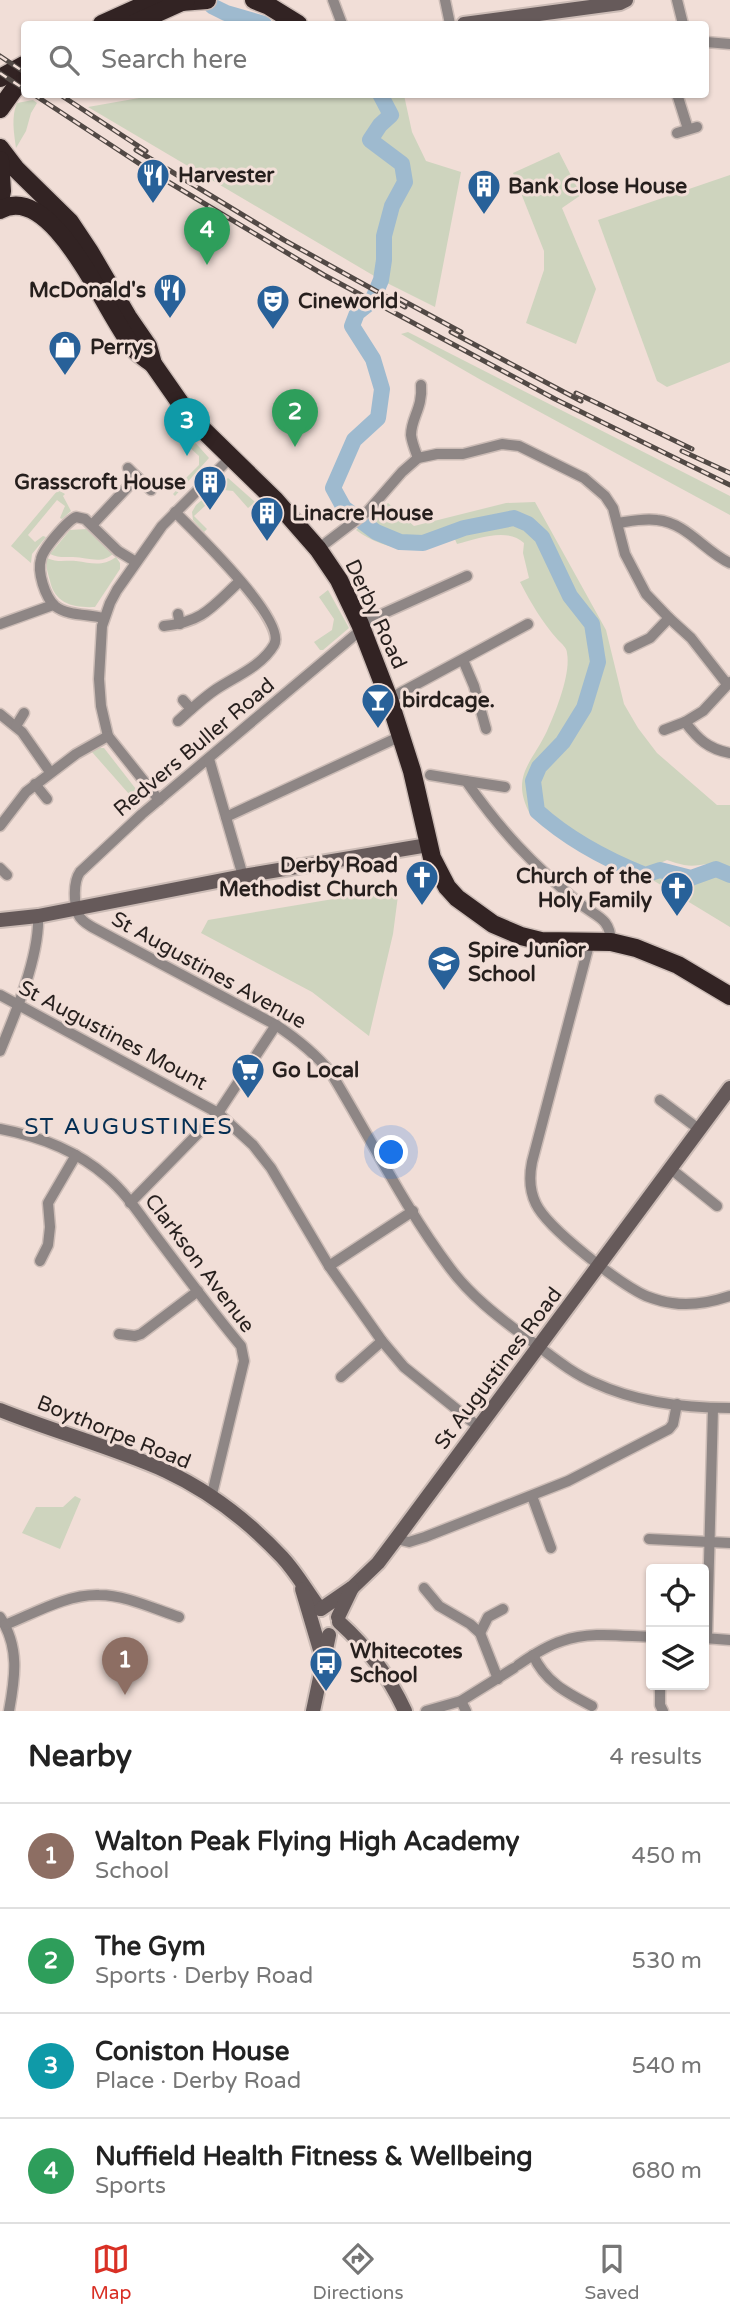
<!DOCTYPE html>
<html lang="en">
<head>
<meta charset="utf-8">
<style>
	:root { --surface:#fff; --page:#f6f6f6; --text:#222; --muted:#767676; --line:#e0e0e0; --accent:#d93025 }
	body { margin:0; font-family:"Varela Round",sans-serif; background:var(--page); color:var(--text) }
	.controls { position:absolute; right:21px; bottom:21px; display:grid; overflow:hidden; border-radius:7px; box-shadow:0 2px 5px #0004 }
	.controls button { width:63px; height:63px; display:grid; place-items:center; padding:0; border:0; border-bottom:2px solid var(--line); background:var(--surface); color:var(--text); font:35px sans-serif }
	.you { position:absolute; left:392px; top:1153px; width:24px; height:24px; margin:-18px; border:5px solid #fff; border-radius:50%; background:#1a73e8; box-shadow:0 0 0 10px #1a73e833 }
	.badge { display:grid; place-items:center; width:46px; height:46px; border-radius:50%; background:var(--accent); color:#fff; font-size:23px; font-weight:700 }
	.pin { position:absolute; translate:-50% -58px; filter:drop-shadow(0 2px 4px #0008) }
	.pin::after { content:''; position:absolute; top:37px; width:24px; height:21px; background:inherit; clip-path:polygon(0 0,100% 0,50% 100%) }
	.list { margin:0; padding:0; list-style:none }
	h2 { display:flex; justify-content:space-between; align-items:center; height:91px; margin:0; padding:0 28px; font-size:30px }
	h2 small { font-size:23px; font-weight:400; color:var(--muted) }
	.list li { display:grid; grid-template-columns:46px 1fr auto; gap:21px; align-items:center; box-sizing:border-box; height:105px; padding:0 28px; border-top:2px solid var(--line) }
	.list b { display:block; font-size:26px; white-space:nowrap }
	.list p { margin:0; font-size:23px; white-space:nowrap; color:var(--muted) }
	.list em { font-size:23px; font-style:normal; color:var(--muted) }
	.icon { flex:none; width:38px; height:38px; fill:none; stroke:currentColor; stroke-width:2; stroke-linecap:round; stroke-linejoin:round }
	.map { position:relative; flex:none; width:730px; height:1711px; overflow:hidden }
	.search { position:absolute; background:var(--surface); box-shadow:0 2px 5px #0004; left:21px; right:21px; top:21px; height:77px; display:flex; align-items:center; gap:18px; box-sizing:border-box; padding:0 24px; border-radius:7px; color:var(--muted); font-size:26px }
	.sheet { height:511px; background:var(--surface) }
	nav { display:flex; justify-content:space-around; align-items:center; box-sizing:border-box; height:98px; border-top:2px solid var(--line); background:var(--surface); font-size:19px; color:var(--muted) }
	nav a { display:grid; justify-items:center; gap:4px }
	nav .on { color:var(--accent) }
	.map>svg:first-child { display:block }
</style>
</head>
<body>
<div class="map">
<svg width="730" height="1711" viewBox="0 0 730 1711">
	<rect width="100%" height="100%" fill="#f1ded7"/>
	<g fill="#ced4be">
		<path d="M156 95H404L412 132 426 161 461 172 435 307 381 280 88 107Z"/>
		<path d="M33 100 37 103 31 113 26 131 16 148C14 133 11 117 17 103Z"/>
		<path d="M559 152 581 195 562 208 596 289 576 344 526 323 544 270V251L513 173Z"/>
		<path d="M730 175V362L667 387 657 381 598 220Z"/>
		<path d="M408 332 730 496V515L481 380 401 334Z"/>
		<path d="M183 429 209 458 175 496 173 494 184 482 183 481 199 465V456L176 435Z"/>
		<path d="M228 478 255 502 248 508 233 491 224 490 208 506 206 505 194 516 207 529 204 532 193 520 192 512 196 505Z"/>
		<path d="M58 490 65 494 63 496 71 511 62 519 60 518 65 506 57 500 28 535 35 542 43 536 46 537 32 554 31 563 11 546Z"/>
		<path d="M535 502 606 630 624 704 638 728 657 753 717 805H730V867C711 859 703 868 684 865 679 864 673 862 667 860L645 870C607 854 572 836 541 809L530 814C510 776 532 763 547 731 556 711 571 674 567 653 567 648 562 644 558 640 542 622 531 603 520 582L529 578 523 553 524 543C507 527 477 539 457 544L454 537C443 541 432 547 421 548 399 552 373 543 356 530L388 503 414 526 506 503Z"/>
		<path d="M86 529 113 554C100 565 88 557 73 557 64 557 58 558 50 554L70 530Z"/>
		<path d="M116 557 120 563V569L95 607C74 608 55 604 50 581 48 573 45 566 47 558 58 563 65 560 76 561 92 563 102 567 116 557Z"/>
		<path d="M328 590 349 628 323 650H320L314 642 332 630 334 619 319 597Z"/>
		<path d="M99 748H104L139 793 140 801 135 809 132 806 130 799 122 800 129 794 92 752Z"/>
		<path d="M661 874 691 883 715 875 730 880V927L651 879Z"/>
		<path d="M399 888 393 934 369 1036 312 992 201 933 208 920Z"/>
		<path d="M75 1496 81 1499 60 1549 22 1533 36 1507H63Z"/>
	</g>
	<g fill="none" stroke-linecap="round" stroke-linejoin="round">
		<g stroke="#9ebacf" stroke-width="16">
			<path d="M212 6 226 13 264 24"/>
			<path d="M380 94 391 115 380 125 370 140 402 164 405 182 392 206 384 236V260L381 280 372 301 357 313 352 326 373 359 382 389 378 418 354 440 333 488 344 508 376 532 400 542 423 543 464 528 514 518 528 524 542 537 570 596 592 624 598 662 584 708 563 742 539 767 533 781 537 811C569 840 605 859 645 875L660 870 691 878 716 869 730 875"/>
		</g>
		<defs>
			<g id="street">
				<path d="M333 0 342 24"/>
				<path d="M445 0 450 24"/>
				<path d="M677 0 683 24"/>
				<path d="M706 42 730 44"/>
				<path d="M677 94 688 129"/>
				<path d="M677 133 697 127"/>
				<path d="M418 458C415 450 412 443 411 435 411 418 423 408 421 385"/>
				<path d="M137 477 151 490"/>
				<path d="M175 512C194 531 288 621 274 645 261 667 234 677 215 690 202 699 190 710 178 721"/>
				<path d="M618 523C631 521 644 518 657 520 687 523 704 551 730 563"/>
				<path d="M92 525 137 477 128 468"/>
				<path d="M318 549 368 511 402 472 418 458 437 454H463L502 444 519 446 584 478 605 496 613 508 625 554 646 594 669 618 691 638 727 684"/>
				<path d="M178 614 180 624"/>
				<path d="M103 618C89 614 67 616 55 606 45 597 37 572 41 559 43 549 67 521 76 517L85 519 118 551 136 562"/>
				<path d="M0 624 53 605"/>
				<path d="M360 624 467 576"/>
				<path d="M164 626C203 622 212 607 240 581"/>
				<path d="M362 629 142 814 80 872C73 882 74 903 78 914 81 921 87 924 92 927L276 1025C297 1039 315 1053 331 1073 370 1137 404 1207 450 1268 470 1295 497 1316 524 1336 547 1352 569 1372 595 1383 636 1402 685 1408 730 1408"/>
				<path d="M629 648 650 638 669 618"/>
				<path d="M463 660 474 686 486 729"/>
				<path d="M389 699 528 624"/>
				<path d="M183 700 191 709"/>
				<path d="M0 714 22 732 50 772"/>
				<path d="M685 722C698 739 708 749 730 753"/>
				<path d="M16 726 24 713"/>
				<path d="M664 730 685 722 703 711 730 682"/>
				<path d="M209 759 243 876"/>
				<path d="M430 775 466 781C501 831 532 864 579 903 596 917 610 917 611 942"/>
				<path d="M466 781 505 787"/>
				<path d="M35 784 47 799"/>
				<path d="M159 800 108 736 101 706 99 679 102 626 110 603 117 590 162 526 231 457"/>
				<path d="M226 817 401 736"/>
				<path d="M0 826 26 792 76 754 108 736"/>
				<path d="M0 868 7 875"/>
				<path d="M590 941 532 1162C529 1177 529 1190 536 1204 548 1229 620 1284 646 1296 654 1299 663 1302 672 1303 690 1306 712 1302 730 1296"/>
				<path d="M0 995 218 1113 253 1145 271 1168 329 1266 382 1341 404 1367 480 1428"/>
				<path d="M0 1051C15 1015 40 955 38 916"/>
				<path d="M660 1100 700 1130"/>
				<path d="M0 1129C38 1136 77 1151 107 1177 126 1193 140 1215 155 1235 183 1272 211 1310 241 1346L244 1361 211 1498"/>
				<path d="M671 1169 717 1206"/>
				<path d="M130 1203 218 1113 276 1025"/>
				<path d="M40 1261 48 1245 50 1227 48 1203 76 1155"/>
				<path d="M329 1266 413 1211"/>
				<path d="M119 1334 135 1336 141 1334 198 1291"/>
				<path d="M341 1377 382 1341"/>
				<path d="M532 1496 551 1548"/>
				<path d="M396 1539 409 1542 425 1537 568 1481 669 1429 673 1424 677 1404"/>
				<path d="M649 1539 730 1543"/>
				<path d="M424 1588 439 1606 470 1624 480 1633 498 1679"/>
				<path d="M0 1617C20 1647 15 1678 9 1711"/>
				<path d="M5 1625C35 1613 67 1594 99 1595 126 1595 154 1609 179 1617"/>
				<path d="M480 1633 488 1617 503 1609"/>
				<path d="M704 1638 730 1640"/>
				<path d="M707 1638 713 1408"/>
				<path d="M533 1655C545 1682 567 1693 592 1706"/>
				<path d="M518 1665C531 1656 546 1646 562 1641 590 1631 622 1636 651 1637"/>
				<path d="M660 1685V1705L663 1711"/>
				<path d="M461 1701 466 1711"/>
				<path d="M426 1711 461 1701 514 1668"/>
			</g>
			<g id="secondary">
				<path d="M464 24 620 3 626 0"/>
				<path d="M0 920 38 916 243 876 428 845"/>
				<path d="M0 1410C55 1432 112 1447 166 1471 209 1491 250 1523 282 1557 297 1573 307 1592 320 1609"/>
				<path d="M302 1589 323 1660"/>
				<path d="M321 1609 353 1587 378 1563 396 1539 730 1088"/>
				<path d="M338 1617 352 1588"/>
				<path d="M339 1622C368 1648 389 1676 405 1711"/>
				<path d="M313 1711 329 1635"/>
			</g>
			<g id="highway">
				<path d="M254 0 269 6 298 24"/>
				<path d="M181 2 207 0"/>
				<path d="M102 24 155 0"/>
				<path d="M133 24 186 0"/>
				<path d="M0 78 24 65"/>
				<path d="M0 109 15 88 24 82"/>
				<path d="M0 148 16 169 70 222 90 252 128 317 148 346 153 364 190 417 275 500 318 549 339 580 360 624 389 699 412 771 432 858 447 887 457 898 493 924 521 936 541 941 611 942 636 948 678 965 730 996"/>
				<path d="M0 160 2 191 0 201"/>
				<path d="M0 210C54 179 108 320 136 351 141 356 148 360 153 364"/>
			</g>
		</defs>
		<use href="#street" stroke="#ccbcb6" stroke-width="13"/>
		<use href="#secondary" stroke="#ccbcb6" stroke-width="18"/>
		<use href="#highway" stroke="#ccbcb6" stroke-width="21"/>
		<use href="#street" stroke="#8e8685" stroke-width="10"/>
		<use href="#secondary" stroke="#665a5a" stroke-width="14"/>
		<use href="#highway" stroke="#322323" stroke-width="18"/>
		<defs>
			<g id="rail">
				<path d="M0 56 24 72"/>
				<path d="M0 73 24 89"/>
				<path d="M33 94 155 174 324 275 555 399 730 485"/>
				<path d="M59 94 146 151"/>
				<path d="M136 150 284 240 405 307"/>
				<path d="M400 299 461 332"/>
				<path d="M451 332 581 401"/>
				<path d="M576 393 692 449"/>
				<path d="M682 451 730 473"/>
			</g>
		</defs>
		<use href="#rail" stroke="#524945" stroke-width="5"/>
		<use href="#rail" stroke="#f1ded7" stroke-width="2.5" stroke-dasharray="8" stroke-linecap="butt"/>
	</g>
	<defs>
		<symbol id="restaurant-pin" viewBox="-11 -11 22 30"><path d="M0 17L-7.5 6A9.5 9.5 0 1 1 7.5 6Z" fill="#286199" stroke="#f1ded7"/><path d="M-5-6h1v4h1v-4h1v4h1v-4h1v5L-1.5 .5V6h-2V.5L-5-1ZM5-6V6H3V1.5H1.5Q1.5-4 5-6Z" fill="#fff"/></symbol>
		<symbol id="building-pin" viewBox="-11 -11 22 30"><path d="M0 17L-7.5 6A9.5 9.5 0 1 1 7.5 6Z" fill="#286199" stroke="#f1ded7"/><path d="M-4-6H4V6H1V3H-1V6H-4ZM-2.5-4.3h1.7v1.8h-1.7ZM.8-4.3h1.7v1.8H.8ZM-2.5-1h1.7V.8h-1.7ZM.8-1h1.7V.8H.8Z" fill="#fff"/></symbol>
		<symbol id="theatre-pin" viewBox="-11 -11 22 30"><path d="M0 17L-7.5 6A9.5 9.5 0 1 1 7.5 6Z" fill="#286199" stroke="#f1ded7"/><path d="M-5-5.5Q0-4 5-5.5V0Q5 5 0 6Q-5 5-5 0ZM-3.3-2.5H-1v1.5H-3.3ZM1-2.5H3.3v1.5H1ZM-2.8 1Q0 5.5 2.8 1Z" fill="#fff"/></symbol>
		<symbol id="shop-pin" viewBox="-11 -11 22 30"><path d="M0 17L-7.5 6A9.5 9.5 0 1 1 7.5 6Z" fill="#286199" stroke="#f1ded7"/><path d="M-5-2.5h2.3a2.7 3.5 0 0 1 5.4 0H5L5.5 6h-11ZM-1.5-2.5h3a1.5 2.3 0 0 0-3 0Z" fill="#fff"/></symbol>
		<symbol id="bar-pin" viewBox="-11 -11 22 30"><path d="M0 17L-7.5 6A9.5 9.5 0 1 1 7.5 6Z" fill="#286199" stroke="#f1ded7"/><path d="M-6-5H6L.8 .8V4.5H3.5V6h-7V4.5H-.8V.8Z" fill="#fff"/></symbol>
		<symbol id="church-pin" viewBox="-11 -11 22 30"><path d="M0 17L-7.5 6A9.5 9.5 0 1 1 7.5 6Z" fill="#286199" stroke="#f1ded7"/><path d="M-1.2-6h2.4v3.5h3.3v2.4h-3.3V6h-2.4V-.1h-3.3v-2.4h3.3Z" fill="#fff"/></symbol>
		<symbol id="school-pin" viewBox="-11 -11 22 30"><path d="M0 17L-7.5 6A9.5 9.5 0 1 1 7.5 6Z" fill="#286199" stroke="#f1ded7"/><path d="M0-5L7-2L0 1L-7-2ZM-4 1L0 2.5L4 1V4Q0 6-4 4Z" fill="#fff"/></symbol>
		<symbol id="supermarket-pin" viewBox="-11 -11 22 30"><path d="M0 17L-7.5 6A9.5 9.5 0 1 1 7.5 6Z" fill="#286199" stroke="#f1ded7"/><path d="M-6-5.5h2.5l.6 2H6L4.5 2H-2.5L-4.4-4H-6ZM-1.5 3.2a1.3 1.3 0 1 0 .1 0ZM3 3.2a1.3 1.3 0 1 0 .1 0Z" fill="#fff"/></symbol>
		<symbol id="bus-pin" viewBox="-11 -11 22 30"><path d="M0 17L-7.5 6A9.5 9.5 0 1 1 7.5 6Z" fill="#286199" stroke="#f1ded7"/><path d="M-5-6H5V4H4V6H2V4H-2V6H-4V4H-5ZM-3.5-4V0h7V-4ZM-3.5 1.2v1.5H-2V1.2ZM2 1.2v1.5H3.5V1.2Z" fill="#fff"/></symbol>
	</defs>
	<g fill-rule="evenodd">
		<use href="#restaurant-pin" x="134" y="156" width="38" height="52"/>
		<use href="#building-pin" x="465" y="167" width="38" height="52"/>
		<use href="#restaurant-pin" x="151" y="271" width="38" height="52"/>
		<use href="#theatre-pin" x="254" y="282" width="38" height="52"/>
		<use href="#shop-pin" x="46" y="328" width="38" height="52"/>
		<use href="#building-pin" x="191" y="463" width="38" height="52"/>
		<use href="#building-pin" x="248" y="494" width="38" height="52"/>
		<use href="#bar-pin" x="359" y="681" width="38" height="52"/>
		<use href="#church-pin" x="403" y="858" width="38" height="52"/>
		<use href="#church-pin" x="658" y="869" width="38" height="52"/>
		<use href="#school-pin" x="425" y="943" width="38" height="52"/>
		<use href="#supermarket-pin" x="229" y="1051" width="38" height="52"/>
		<use href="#bus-pin" x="307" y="1644" width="38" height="52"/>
	</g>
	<g text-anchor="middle" stroke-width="6" stroke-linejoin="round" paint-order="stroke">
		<g font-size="21" font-weight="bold" fill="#261f1d" stroke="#f1ded7" text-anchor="start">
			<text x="178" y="182">Harvester</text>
			<text x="508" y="193">Bank Close House</text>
			<text x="146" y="297" text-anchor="end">McDonald's</text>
			<text x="298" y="308">Cineworld</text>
			<text x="90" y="354">Perrys</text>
			<text x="186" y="489" text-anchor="end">Grasscroft House</text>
			<text x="292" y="520">Linacre House</text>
			<text x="402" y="707">birdcage.</text>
			<text x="398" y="872" text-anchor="end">Derby Road<tspan x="398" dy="24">Methodist Church</tspan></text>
			<text x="652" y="883" text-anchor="end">Church of the<tspan x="652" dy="24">Holy Family</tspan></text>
			<text x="468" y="957">Spire Junior<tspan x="468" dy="24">School</tspan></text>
			<text x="272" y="1077">Go Local</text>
			<text x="350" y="1658">Whitecotes<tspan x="350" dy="24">School</tspan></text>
		</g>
		<g font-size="21" fill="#261f1d" stroke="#f1ded7">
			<text transform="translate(376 614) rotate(65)" y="7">Derby Road</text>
			<text transform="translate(194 747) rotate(-40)" y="7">Redvers Buller Road</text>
			<text transform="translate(209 970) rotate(29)" y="7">St Augustines Avenue</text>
			<text transform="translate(113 1035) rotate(28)" y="7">St Augustines Mount</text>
			<text transform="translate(200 1263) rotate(53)" y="7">Clarkson Avenue</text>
			<text transform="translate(498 1368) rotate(-53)" y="7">St Augustines Road</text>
			<text transform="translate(114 1432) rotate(22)" y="7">Boythorpe Road</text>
		</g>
		<g font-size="23" letter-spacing="2" fill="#042e53" stroke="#f1ded7">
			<text x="129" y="1134">ST AUGUSTINES</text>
		</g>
	</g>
</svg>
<div class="controls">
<button><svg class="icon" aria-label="locate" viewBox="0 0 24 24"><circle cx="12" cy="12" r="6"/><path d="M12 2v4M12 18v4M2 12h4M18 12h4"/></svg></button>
<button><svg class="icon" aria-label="layers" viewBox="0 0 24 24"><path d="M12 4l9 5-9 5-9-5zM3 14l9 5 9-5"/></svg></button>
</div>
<div class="you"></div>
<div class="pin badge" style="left:125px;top:1695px;background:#8d6e63">1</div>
<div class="pin badge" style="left:295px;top:447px;background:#2e9e5b">2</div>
<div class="pin badge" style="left:187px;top:456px;background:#0f9aa8">3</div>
<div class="pin badge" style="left:207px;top:265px;background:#2e9e5b">4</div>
<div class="search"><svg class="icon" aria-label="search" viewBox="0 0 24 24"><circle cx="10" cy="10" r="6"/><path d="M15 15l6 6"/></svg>Search here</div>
</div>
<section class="sheet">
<h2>Nearby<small>4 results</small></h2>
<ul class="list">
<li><span class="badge" style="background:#8d6e63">1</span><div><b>Walton Peak Flying High Academy</b><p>School</p></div><em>450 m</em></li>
<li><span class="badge" style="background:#2e9e5b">2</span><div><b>The Gym</b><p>Sports · Derby Road</p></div><em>530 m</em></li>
<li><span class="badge" style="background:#0f9aa8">3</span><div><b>Coniston House</b><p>Place · Derby Road</p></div><em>540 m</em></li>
<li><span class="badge" style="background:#2e9e5b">4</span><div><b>Nuffield Health Fitness &amp; Wellbeing</b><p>Sports</p></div><em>680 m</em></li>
</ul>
</section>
<nav>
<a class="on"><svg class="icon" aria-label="map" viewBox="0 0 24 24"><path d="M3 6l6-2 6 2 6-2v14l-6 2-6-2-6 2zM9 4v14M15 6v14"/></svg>Map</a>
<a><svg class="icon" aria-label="directions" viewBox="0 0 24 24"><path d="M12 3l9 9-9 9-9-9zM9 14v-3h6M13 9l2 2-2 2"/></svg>Directions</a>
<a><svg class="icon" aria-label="saved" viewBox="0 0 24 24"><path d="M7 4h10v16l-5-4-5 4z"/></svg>Saved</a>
</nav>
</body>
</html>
